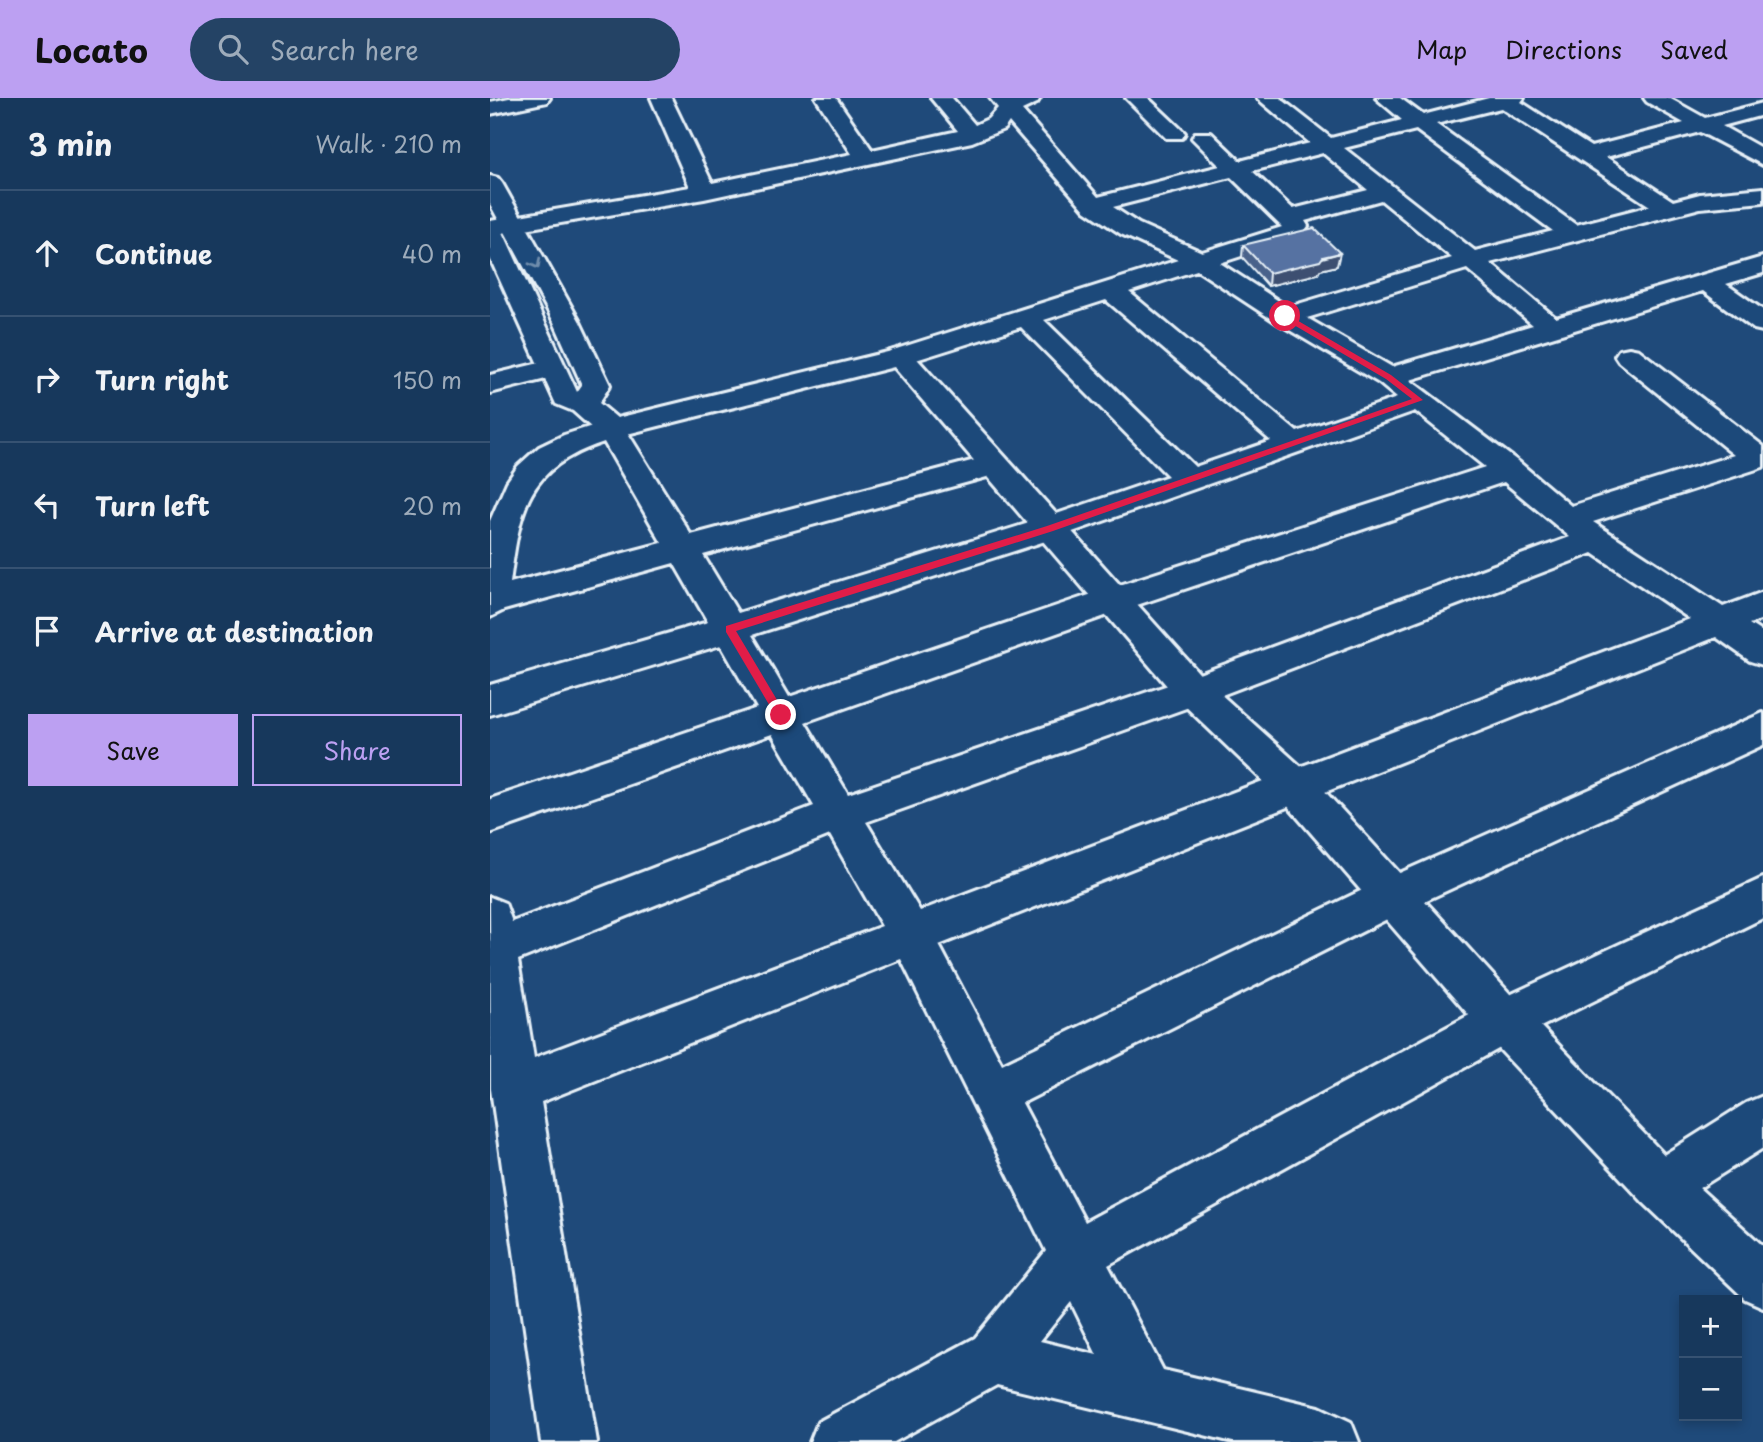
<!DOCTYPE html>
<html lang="en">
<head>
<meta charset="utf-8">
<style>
	:root { --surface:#17385c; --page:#244365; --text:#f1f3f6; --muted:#9eacbb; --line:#365272; --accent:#bca0f2 }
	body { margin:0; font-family:"Playpen Sans",sans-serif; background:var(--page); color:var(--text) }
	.controls { position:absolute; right:21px; bottom:21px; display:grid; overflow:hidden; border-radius:0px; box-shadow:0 4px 10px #0003 }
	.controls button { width:63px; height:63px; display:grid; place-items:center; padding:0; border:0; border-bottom:2px solid var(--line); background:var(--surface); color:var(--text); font:35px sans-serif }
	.stop { position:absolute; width:21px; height:21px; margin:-16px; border:5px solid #e11d48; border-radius:50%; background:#fff }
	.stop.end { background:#e11d48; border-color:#fff; box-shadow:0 2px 7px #0008 }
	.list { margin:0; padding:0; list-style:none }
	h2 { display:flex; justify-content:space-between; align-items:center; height:91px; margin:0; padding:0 28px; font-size:30px }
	h2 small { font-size:23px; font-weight:400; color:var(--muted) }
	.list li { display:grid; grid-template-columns:46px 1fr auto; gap:21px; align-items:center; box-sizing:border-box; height:126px; padding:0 28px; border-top:2px solid var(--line) }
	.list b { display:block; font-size:26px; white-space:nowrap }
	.list em { font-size:23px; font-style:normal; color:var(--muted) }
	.actions { display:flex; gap:14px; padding:21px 28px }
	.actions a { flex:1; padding:16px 0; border:2px solid var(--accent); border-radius:0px; text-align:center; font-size:24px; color:var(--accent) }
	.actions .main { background:var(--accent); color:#111 }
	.icon { flex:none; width:38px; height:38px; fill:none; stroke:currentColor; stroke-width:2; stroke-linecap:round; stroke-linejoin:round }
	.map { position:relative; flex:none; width:1273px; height:1344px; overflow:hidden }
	header { display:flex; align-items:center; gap:42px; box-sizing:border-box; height:98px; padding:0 35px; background:var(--accent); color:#111 }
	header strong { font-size:33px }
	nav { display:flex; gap:38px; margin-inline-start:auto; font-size:24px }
	.search { width:490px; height:63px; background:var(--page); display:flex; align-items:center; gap:18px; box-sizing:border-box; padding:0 24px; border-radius:38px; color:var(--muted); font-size:26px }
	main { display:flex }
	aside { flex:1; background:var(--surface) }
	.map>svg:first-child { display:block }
</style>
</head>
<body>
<header>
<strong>Locato</strong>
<div class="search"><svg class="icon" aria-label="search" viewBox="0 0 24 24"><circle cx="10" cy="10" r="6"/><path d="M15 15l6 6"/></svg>Search here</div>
<nav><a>Map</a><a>Directions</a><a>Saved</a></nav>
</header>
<main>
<aside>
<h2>3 min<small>Walk · 210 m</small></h2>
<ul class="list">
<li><svg class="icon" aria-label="ahead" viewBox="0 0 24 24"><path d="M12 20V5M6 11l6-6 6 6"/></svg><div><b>Continue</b></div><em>40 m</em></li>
<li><svg class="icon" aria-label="right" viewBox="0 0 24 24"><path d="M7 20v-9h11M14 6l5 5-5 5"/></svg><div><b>Turn right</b></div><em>150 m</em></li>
<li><svg class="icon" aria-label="left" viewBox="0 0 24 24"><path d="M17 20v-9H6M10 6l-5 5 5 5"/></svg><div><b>Turn left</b></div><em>20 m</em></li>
<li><svg class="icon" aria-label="arrive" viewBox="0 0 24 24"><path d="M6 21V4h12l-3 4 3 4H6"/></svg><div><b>Arrive at destination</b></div></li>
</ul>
<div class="actions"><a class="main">Save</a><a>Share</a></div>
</aside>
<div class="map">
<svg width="1273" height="1344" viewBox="0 0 1273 1344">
	<rect width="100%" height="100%" fill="#1f4a7a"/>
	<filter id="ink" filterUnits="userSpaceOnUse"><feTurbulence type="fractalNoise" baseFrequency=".0143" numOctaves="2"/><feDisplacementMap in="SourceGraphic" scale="14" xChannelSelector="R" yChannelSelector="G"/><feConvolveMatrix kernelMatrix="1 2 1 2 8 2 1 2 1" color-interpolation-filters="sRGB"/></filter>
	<g filter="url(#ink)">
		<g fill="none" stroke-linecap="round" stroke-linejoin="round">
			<defs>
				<g id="minor">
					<path d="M19 0H60L57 4 0 16V4Z"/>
					<path d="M161 0H181L222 85 362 56 326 0H346L382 52 468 33 441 0H462L485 27 498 21 508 10 500 0H550L547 5 532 12 608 99 730 68 702 40 705 35H721L750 63 820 45 767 0H790L841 40 912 22 886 0H910L933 17 999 0H1034L1031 4 1101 49 1194 25 1157 4 1154 0H1179L1215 20 1273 5V17L1232 28 1273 51V67L1210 34 1116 59 1183 103 1210 96 1273 90V104L1210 110 1000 165 1066 220 1273 159V175L1236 186 1273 212V233L1264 231 1213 193 920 282 1030 365 1081 408 1244 357 1129 264 1125 258 1129 252 1139 250 1149 252 1273 348V369L1103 424 1233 509 1273 494V521L1259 526 1273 535V567L1260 563 1226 539 449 847 512 966 887 785 1273 615V647L917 811 532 1005 595 1124 998 907 1273 780V820L1030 939 618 1167 673 1272 829 1309 861 1324 869 1344H743L507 1287 404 1344H320L328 1324 485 1240 556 1153 411 861 51 1004 107 1344H51L1 991 0 799 15 805 22 824 324 708 282 636 0 735V701L267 610 231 547 0 617V587L218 524 184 465 14 512 0 519V423L17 384 28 368 49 349 74 337 121 322 131 324 201 437 504 357 515 360 519 367 515 374 213 457 248 515 549 422 678 378 531 229 410 267 400 265 396 259 400 253 688 162 631 136 595 112 519 24 514 31 482 44 214 101 0 137V123L200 89ZM1011 10 1160 108 1086 127 946 26ZM926 32 1063 133 985 153 854 50ZM833 55 878 92 803 111 762 73ZM741 79 792 129 712 154 649 126 623 109ZM891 102 962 160 798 209 730 165 810 139 818 128 815 123ZM977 171 1043 227 902 269 817 220ZM707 172 786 224 889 285 907 300 807 334 639 194ZM616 202 781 343 705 369 554 222ZM925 313 995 369 611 493 299 599 262 537 571 438ZM114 344 172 445 20 485C30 410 36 370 114 344ZM1014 384 1080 439 690 583 358 696 315 624 635 511ZM1103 455 1200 521 430 813 376 724 716 603ZM340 737 392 828 44 960 28 862ZM581 1204 607 1257 550 1243Z"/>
					<path d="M636 0H658L695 35 692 40H676Z"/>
					<path d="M62 262 72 265 76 271 72 277 0 295V277Z"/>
					<path d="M1273 998V1050L1187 1104 1170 1112 1153 1104 1145 1087 1153 1070 1256 1005Z"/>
				</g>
				<path id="tertiary" d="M0 78 8 80 12 85 90 224 120 287 109 305 127 320 410 251 420 253 716 583 818 675 1030 907 1187 1070 1273 1148V1209L1255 1201 1153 1104 998 939 790 699 690 603 404 269 121 340 111 338 83 313 66 306 0 160V125L9 127 12 132 87 294 92 287 64 224 0 106Z"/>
			</defs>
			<use href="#minor" stroke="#e8f1f8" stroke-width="6"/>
			<use href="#tertiary" stroke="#e8f1f8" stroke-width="6"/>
			<use href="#minor" fill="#1f4a7a" fill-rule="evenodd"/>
			<use href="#tertiary" fill="#1f4a7a" fill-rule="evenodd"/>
		</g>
		<path fill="#4a628b" stroke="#e8f1f8" stroke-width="2" d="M753 147 847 168 830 172 828 176 778 188 752 159Z"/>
		<path fill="#3c5071" stroke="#e8f1f8" stroke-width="2" d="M850 155 847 168 830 172 828 176 778 188 779 175Z"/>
		<path fill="#5672a2" stroke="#e8f1f8" stroke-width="2" d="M824 130 850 155 833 159 830 163 779 175 753 147Z"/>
		<defs><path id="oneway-chevron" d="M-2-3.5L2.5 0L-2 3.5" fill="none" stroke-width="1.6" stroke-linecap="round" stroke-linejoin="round" transform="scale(1.75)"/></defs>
		<use stroke="#6f8dac" href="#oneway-chevron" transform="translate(46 166) rotate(62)"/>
	</g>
	<path fill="#e11d48" d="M792 217H798L901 277 933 302 563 433 246 533 296 617 295 620H287L236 534V528L557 428 922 301 896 281 792 220Z"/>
</svg>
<div class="controls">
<button>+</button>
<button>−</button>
</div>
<div class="stop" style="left:795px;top:218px"></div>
<div class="stop end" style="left:291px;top:617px"></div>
</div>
</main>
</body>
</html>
